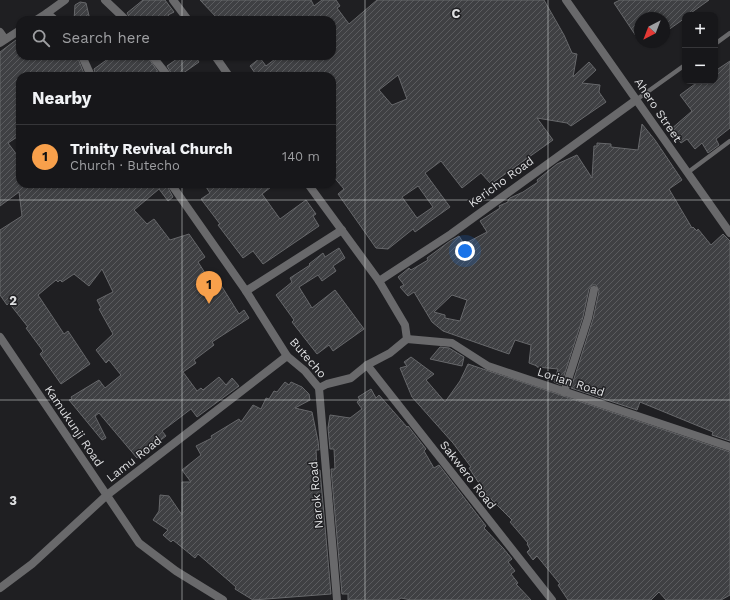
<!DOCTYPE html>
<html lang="en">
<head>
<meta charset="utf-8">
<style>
	:root { --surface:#17171a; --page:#202023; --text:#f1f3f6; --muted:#9e9fa2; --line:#363639; --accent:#f8a04b }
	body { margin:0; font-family:"Work Sans",sans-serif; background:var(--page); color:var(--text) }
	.controls { position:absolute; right:12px; top:12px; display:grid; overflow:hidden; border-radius:8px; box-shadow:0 1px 3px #0004 }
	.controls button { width:36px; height:36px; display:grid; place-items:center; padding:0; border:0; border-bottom:1px solid var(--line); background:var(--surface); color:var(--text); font:20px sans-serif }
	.compass { position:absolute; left:634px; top:12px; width:36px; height:36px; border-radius:50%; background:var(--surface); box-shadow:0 1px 3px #0004; rotate:222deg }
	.you { position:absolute; left:465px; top:251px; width:14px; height:14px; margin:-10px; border:3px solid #fff; border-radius:50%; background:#1a73e8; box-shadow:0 0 0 6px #1a73e833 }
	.badge { display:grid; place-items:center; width:26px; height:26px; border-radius:50%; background:var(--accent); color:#111; font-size:13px; font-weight:700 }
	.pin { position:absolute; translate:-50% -33px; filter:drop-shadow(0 1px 2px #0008) }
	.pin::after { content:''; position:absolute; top:21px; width:14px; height:12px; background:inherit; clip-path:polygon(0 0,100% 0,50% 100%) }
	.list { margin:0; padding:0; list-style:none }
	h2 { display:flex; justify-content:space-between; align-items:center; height:52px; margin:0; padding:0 16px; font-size:17px }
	h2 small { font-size:13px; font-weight:400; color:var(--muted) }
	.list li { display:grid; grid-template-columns:26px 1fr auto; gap:12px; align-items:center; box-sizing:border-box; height:64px; padding:0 16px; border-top:1px solid var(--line) }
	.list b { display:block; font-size:15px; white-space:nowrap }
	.list p { margin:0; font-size:13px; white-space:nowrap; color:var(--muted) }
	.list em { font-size:13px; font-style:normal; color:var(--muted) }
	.icon { flex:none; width:22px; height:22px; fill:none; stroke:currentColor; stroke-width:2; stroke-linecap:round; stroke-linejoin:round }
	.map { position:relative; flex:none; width:730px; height:600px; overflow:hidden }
	.search { position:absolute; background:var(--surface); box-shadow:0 1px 3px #0004; left:16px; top:16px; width:320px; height:44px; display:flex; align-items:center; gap:10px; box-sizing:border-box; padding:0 14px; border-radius:12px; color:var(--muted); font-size:15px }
	.panel { position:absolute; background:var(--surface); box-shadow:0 1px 3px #0004; left:16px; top:72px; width:320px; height:116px; border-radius:12px }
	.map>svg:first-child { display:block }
</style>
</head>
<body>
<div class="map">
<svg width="730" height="600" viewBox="0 0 730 600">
	<defs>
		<pattern id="building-hatch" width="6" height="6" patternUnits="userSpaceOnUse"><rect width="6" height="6" fill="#3f4043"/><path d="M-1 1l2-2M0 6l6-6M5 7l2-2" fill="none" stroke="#5a5b5e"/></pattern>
	</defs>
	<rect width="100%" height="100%" fill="#1f1f22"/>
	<g fill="url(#building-hatch)" stroke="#67686b" fill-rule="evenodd">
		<path d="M143 0H165L174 12 168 15 171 20H131L127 13Z"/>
		<path d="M200 0H311L314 6 322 0H336L340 6 337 8 349 24 377 0H544L564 35 572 53 577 54 573 77 589 62 596 70 582 83 600 85 599 92 606 102 571 126 567 123 537 118 553 140 491 184 481 173 462 188 441 161 425 173 450 207 415 232 413 229 388 249 376 248 338 194 344 189 332 175V167L337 162 332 156V76H252L255 73 250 66 260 58 266 66 279 56H332V20H219ZM398 75 407 99 392 105 379 90ZM418 186 433 207 417 218 402 197Z"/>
		<path d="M620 0H709L688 15H685V18L664 33V18H640V42L614 3Z"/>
		<path d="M80 2 86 3 90 20H74L75 5Z"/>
		<path d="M20 37V56H77L85 76H20V135L8 143 20 159V184H166L173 197 168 201 159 189 134 210 147 224 154 219 170 240 189 234 205 257 198 262 214 287 219 282 239 314 244 310 249 318 212 342 214 345 194 360 196 363 183 372 197 391 201 388 203 390 219 377 226 385 232 378 239 386 197 417 191 409 162 431 166 436 137 458 99 413 95 416 106 438 102 440 69 400 72 399 71 397 99 380 105 388 121 375 109 360 106 363 96 350 113 334 99 309 101 308 97 300 113 292 102 269 89 286 74 274 62 282 60 280 58 282 56 280 38 295 64 334 68 331 90 364 61 384 40 354 43 351 26 328 28 327 9 303 7 305 0 295V230L22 216 19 192 0 206V52Z"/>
		<path d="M112 56H147L161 76H96L94 69Z"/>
		<path d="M181 56H195L199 62 179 76H173L167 66Z"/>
		<path d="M730 61V128L716 139 719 145 708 153 702 143 695 149 687 139 681 143 670 130 692 111 680 95 699 81H715V71Z"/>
		<path d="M642 124 655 140 682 180 669 189 692 228 693 227 697 231 698 229 711 245 723 234 730 241V441L712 435 713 432 640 402 637 410 571 388 593 319 599 291 596 285H592L589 289 583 317 561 385 554 382 558 369 537 367V366L529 363 531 345 515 340 509 354 443 331 432 322 414 292 408 296 400 287 404 285 398 277 409 268 411 270 428 260 427 258 450 241 459 236 464 244 487 232 480 221 500 208 499 206 508 202V200L510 198 523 192 538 182 537 180 557 164 577 155 592 178 594 146H597V143L611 144V147L638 150ZM452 295 467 300 460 321 445 318V315L434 312Z"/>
		<path d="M204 184H275L262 194 280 219 306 200 316 214 313 216 319 226 263 264 253 251 243 258 218 225 220 224 201 199 210 193Z"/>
		<path d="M339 248 345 258 333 266 336 271 322 281 318 275 299 287 312 308 335 290 364 329 333 351 329 345 317 354 292 322 294 320 276 295 292 282 290 278 310 265 309 264 323 253 325 257Z"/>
		<path d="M440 347 449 348 464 357 462 366 430 359Z"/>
		<path d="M411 357 434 374 426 380 445 402 460 381 468 364 730 452V595L721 600H666L659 592 651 600H568L558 585 560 584 537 556 533 560 527 552 530 549 527 544 528 543 510 522 512 520 486 494 469 468 471 467 453 443 412 397 400 368 407 366 404 362Z"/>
		<path d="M285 382 289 385 291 382 302 387 309 394 310 400 295 408 312 412 318 441 319 450H316L317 470H320L331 594 253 600 235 589 236 587 198 554 195 558 173 540 171 542 163 535 168 530 153 520 159 511 160 495 169 496 182 515V482H191L182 470 201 455 196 446 212 438 211 436 239 419 241 422 253 405 261 409 266 398 269 399 274 391 277 392Z"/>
		<path d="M371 389 376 398 379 395 407 427 408 426 426 449 424 451 434 468 439 465 486 526 484 528 503 548 512 559 508 562 515 571 511 574 518 583 516 584 531 600H411L401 598 398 600H348V594H342L331 469H335L334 449H330L328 428 330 415 350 418 362 409 357 402 360 400 358 397Z"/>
	</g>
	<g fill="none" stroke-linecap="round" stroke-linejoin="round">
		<g stroke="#69696b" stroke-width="4.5">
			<path d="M715 44 730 33"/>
			<path d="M636 100 685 65"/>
			<path d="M687 173 730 141"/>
		</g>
		<g stroke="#69696b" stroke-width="8">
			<path d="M105 0 126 20"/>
			<path d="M36 20 47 13"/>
			<path d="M0 32 5 39"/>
			<path d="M0 43 20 30"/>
			<path d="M152 56 168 76"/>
			<path d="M379 281 451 234 636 100"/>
			<path d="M246 291 342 230"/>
			<path d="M0 337 139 543 176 571 223 600"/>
			<path d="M407 339 452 343 488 366 730 447"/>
			<path d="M319 388 337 600"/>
			<path d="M564 392 588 318 594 290"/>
		</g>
		<g stroke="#69696b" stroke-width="8">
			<path d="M173 0 188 20"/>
			<path d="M566 0 730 233"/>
			<path d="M55 20 47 13 65 0"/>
			<path d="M82 56 91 76"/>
			<path d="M215 56 229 76"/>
			<path d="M171 184 246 291 287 356 305 371 319 388 327 384 351 378 367 365 390 353 407 339 405 325 379 281 308 184"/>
			<path d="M367 365 552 600"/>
			<path d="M0 588 32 564 107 495 287 356"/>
		</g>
	</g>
	<path fill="none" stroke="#dddee0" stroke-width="1" stroke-opacity="0.55" d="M182 0V20M365 0V600M548 0V600M182 56V76M182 184V600M0 200H730M0 400H730"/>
	<g text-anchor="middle" stroke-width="3" stroke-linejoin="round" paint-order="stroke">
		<g font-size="12" fill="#dddee0" stroke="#1f1f22">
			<text transform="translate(658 110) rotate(56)" y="4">Ahero Street</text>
			<text transform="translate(501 182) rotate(-36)" y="4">Kericho Road</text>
			<text transform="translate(308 358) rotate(49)" y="4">Butecho</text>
			<text transform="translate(571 382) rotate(18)" y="4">Lorian Road</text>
			<text transform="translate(74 426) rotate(56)" y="4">Kamukunji Road</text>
			<text transform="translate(134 459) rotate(-38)" y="4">Lamu Road</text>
			<text transform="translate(468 475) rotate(52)" y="4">Sakwero Road</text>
			<text transform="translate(316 495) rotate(-95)" y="4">Narok Road</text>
		</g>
	</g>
	<g font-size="13" text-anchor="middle" font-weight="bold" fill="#dddee0" stroke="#1f1f22" stroke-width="3" stroke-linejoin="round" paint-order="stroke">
		<text x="456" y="18">C</text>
		<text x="13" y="305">2</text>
		<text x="13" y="505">3</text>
	</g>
</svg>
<div class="controls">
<button>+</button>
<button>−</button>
</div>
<svg class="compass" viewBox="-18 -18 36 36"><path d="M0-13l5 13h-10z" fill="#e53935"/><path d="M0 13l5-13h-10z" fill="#9e9fa2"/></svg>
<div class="you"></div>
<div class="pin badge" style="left:209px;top:304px">1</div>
<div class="search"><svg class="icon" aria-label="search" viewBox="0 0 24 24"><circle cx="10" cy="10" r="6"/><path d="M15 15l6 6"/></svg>Search here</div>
<section class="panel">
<h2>Nearby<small></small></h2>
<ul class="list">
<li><span class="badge">1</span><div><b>Trinity Revival Church</b><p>Church · Butecho</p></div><em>140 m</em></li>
</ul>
</section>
</div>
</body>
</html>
